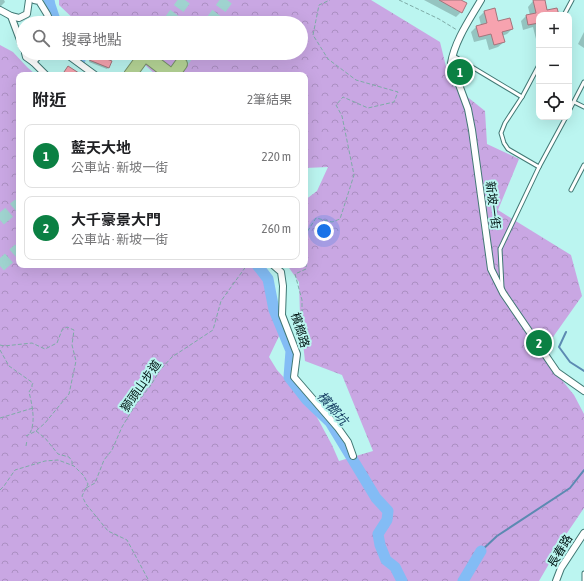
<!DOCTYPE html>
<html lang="zh-TW">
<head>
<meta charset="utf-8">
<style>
	:root { --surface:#fff; --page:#f2f2f2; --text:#202124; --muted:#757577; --line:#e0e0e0; --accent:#0b8043 }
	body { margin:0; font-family:"Asap Condensed","Noto Sans TC",sans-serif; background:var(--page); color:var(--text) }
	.controls { position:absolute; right:12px; top:12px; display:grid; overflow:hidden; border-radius:8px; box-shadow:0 4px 16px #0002 }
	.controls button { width:36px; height:36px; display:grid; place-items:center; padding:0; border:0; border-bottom:1px solid var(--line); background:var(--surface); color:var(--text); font:20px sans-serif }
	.you { position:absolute; left:324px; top:231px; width:14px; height:14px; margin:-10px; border:3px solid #fff; border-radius:50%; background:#1a73e8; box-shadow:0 0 0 6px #1a73e833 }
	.badge { display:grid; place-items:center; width:26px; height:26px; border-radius:50%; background:var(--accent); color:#fff; font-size:13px; font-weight:700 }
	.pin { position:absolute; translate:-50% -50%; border:2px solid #fff; box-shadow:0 1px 4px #0006 }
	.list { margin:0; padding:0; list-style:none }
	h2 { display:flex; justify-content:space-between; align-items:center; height:52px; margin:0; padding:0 16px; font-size:17px }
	h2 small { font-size:13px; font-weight:400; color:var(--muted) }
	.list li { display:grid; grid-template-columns:26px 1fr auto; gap:12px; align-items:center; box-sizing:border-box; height:64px; margin:0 8px 8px; padding:0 8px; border:1px solid var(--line); border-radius:8px }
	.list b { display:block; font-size:15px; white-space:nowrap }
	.list p { margin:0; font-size:13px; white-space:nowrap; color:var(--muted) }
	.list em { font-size:13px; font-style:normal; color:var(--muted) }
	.icon { flex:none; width:22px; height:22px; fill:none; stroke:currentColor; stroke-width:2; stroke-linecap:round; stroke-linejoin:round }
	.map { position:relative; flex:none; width:584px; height:581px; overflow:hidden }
	.search { position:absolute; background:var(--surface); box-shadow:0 4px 16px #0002; left:16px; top:16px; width:292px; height:44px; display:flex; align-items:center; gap:10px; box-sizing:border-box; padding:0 14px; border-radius:22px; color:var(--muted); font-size:15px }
	.panel { position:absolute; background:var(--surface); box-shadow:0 4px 16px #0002; left:16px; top:72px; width:292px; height:196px; border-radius:8px }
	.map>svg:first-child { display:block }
</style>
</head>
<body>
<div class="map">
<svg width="584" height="581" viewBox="0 0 584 581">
	<defs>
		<pattern id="forest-crowns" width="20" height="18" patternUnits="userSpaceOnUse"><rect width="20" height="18" fill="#c9a7e3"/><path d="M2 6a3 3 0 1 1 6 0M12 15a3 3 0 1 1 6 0" fill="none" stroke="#ab8fc2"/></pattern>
	</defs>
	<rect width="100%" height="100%" fill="#bbf5f0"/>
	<path fill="url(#forest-crowns)" d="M59 0H371L440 42 450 83 485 111 487 144 519 159 498 210 571 255 582 296 541 354 574 395 584 414V508L567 533 539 581H0V45L13 52 27 67 36 75H19V265H263L281 332 269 357 277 370 312 408 332 445 339 461 373 451 342 375 305 361 300 316 299 282 287 265H305V200L317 191 328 167 305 168V75H156L132 53H301V23H78L59 5Z"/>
	<g fill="#0003">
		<path d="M0 0H4L5 2 0 7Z"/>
		<path d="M424 0H459L461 12 456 17Z"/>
		<path d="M539 0H544L546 11 558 15H539V38L536 39 533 27 523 30 521 21 526 16 530 15 528 7 533 1Z"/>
		<path d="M484 12 497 22 512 29 507 34 502 36 504 42 498 47 489 50 486 39 474 42 471 32 476 27 481 25 479 17Z"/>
		<path d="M584 32V48L578 44Z"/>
		<path d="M93 53H97L103 58 108 68 107 69 89 62Z"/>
	</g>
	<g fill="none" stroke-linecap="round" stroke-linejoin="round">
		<g stroke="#5c8ab2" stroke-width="2">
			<path d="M566 332 559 347 570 362 584 371"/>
			<path d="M481 551 497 536 570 488 584 470"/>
		</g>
		<g stroke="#83bcf5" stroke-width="11">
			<path d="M49 0 50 5 56 23"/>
			<path d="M73 53 80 60"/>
			<path d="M257 265 268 279 274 310 291 351 289 377 307 400 330 422 376 498 388 511 387 520 378 534 380 545 386 560 395 567 402 581"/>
			<path d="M463 581 481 551"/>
		</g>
	</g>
	<g fill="#f7a3af" stroke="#a4757c">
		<path d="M439 0H461L467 3 462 13Z"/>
		<path d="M533 0H545L547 10 557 8 559 15H539V23L528 25 526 15 536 13Z"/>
		<path d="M495 8 498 21 510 18 513 29 502 32 505 42 494 45 491 34 479 37 476 26 487 23 484 11Z"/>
		<path d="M93 53H100L105 55 104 58 112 61 109 68 89 60Z"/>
		<path d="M68 66 82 75H62Z"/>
	</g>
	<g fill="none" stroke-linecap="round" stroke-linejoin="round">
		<g stroke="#9fd3cf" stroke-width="12" stroke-dasharray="12 6" stroke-linecap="butt">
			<path d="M168 23 185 0"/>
			<path d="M210 23 227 0"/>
			<path d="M181 64 189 53"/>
			<path d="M0 220 19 204"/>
			<path d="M0 266 19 249"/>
		</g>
		<defs>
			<g id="service">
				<path d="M564 15 572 0"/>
				<path d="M452 55 522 97"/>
				<path d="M539 65 522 97 505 123 501 133 504 143 508 149 539 167"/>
				<path d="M574 102 584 107"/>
				<path d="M569 111 584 82"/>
				<path d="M571 190 584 165"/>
				<path d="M502 287 500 249 539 167 566 117"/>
				<path d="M584 581V573"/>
			</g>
			<g id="minor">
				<path d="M34 0 39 1 47 14 51 23"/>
				<path d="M481 0C470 19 455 40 451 63L468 109 472 130 491 269 503 293 557 372 584 391"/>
				<path d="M0 10 11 16 23 48"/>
				<path d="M11 16 19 18 27 14 29 0"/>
				<path d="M25 53 26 57 33 62"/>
				<path d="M41 53 33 62 46 75"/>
				<path d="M65 53 95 75"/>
				<path d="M273 265 281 272 283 286 282 315 297 354 294 377 338 428 348 442 353 456"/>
				<path d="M556 581 561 568 584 533"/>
			</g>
			<g id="motorway">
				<path d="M145 55 171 75"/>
				<path d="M130 75 146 53"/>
				<path d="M173 75 181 64"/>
			</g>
		</defs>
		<use href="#service" stroke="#417874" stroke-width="5"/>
		<use href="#minor" stroke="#417874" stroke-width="8"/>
		<use href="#motorway" stroke="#779269" stroke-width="14"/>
		<g stroke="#7eaba7" stroke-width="1" stroke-dasharray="4 2" stroke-linecap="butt">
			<path d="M399 0 439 19 457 30"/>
			<path d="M0 345 4 346 32 343 45 349 57 343 62 330 67 327 74 330 72 345 76 361 69 394 45 423 36 431 26 436"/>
			<path d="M302 349V300L295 274 306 269 307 232 316 218 332 222 340 219 354 175 342 116 336 105 343 97 368 108 394 102 398 92 356 80 328 59 313 35 319 5 330 0"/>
			<path d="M0 350 9 366 33 383 32 385V387L29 392C32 404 36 422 30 433"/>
			<path d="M0 418 33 408"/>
			<path d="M36 431 45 438 58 454 69 457 72 461V464"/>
			<path d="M26 446 27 440"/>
			<path d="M86 488 95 483 104 460 112 450 122 427 134 407 151 385 160 370 172 357 213 330 221 301 247 265"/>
			<path d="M0 490 4 486 15 470 45 461 58 460 74 466 84 476 88 484 82 496 86 504 108 531 127 540 149 581"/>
		</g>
		<use href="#service" stroke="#fff" stroke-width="3"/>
		<use href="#minor" stroke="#fff" stroke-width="6"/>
		<use href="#motorway" stroke="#b7d697" stroke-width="12"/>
	</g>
	<g text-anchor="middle" stroke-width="4" stroke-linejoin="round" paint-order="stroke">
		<g font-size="12" fill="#011514" stroke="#bbf5f0">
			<text transform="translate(493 205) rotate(83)" y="4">新坡一街</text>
			<text transform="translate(300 330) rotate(73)" y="4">檳榔路</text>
			<text transform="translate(141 386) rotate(-55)" y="4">獅頭山步道</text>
			<text transform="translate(560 551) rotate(-59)" y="4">長春路</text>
		</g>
		<g font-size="13" font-style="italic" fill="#153d62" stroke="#bbf5f0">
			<text transform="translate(333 408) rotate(49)" y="5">檳榔坑</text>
		</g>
	</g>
</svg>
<div class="controls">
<button>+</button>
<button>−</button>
<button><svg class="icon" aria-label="locate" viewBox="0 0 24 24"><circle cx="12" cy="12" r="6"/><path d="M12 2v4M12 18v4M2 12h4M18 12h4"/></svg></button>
</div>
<div class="you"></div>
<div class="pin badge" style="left:460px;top:72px">1</div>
<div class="pin badge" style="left:539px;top:343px">2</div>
<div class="search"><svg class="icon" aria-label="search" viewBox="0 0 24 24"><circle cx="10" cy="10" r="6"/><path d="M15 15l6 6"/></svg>搜尋地點</div>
<section class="panel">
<h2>附近<small>2筆結果</small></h2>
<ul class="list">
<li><span class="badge">1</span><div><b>藍天大地</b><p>公車站 · 新坡一街</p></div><em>220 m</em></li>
<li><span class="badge">2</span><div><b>大千豪景大門</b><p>公車站 · 新坡一街</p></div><em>260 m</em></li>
</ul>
</section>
</div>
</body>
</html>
